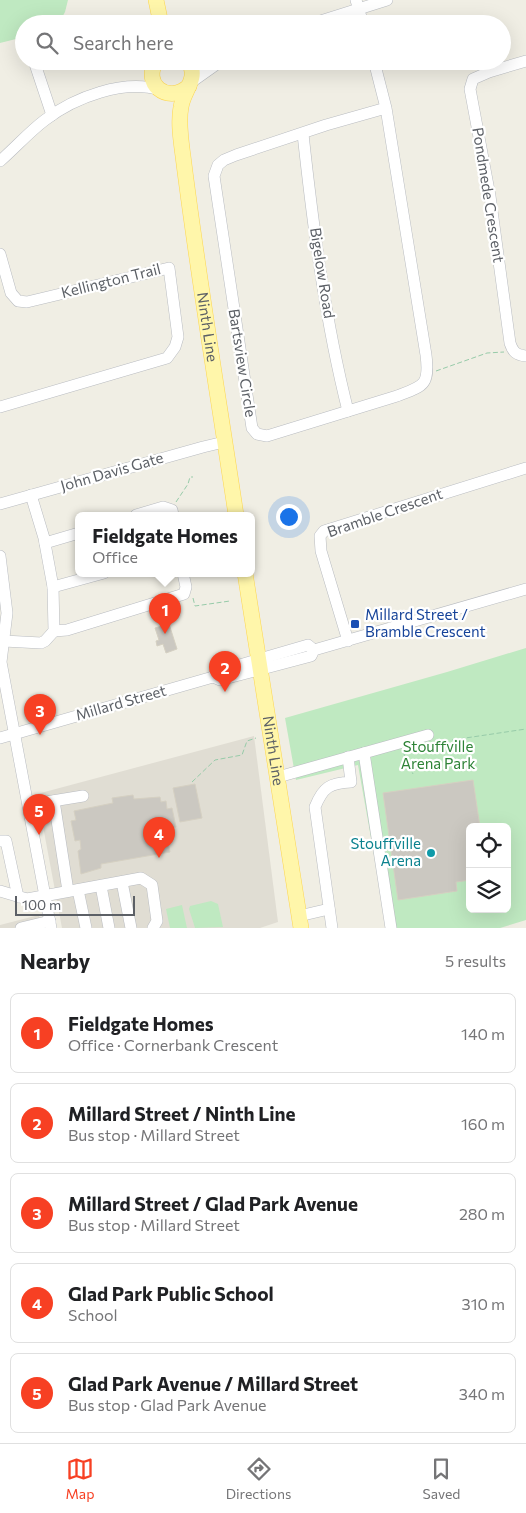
<!DOCTYPE html>
<html lang="en">
<head>
<meta charset="utf-8">
<style>
	:root { --surface:#fff; --page:#f2f2f2; --text:#202124; --muted:#757577; --line:#e0e0e0; --accent:#f74023 }
	body { margin:0; font-family:Commissioner,sans-serif; background:var(--page); color:var(--text) }
	.controls { position:absolute; right:15px; bottom:15px; display:grid; overflow:hidden; border-radius:8px; box-shadow:0 5px 20px #0002 }
	.controls button { width:45px; height:45px; display:grid; place-items:center; padding:0; border:0; border-bottom:1px solid var(--line); background:var(--surface); color:var(--text); font:25px sans-serif }
	.scale { position:absolute; left:15px; bottom:12px; width:120px; box-sizing:border-box; padding-left:5px; border:2px solid #5c6066; border-top:0; font-size:14px; line-height:18px; white-space:nowrap; color:#5c6066; -webkit-text-stroke:4px #fff; paint-order:stroke }
	.you { position:absolute; left:288px; top:516px; width:18px; height:18px; margin:-12px; border:4px solid #fff; border-radius:50%; background:#1a73e8; box-shadow:0 0 0 8px #1a73e833 }
	.badge { display:grid; place-items:center; width:32px; height:32px; border-radius:50%; background:var(--accent); color:#fff; font-size:16px; font-weight:700 }
	.pin { position:absolute; translate:-50% -41px; filter:drop-shadow(0 1px 2px #0008) }
	.pin::after { content:''; position:absolute; top:26px; width:18px; height:15px; background:inherit; clip-path:polygon(0 0,100% 0,50% 100%) }
	.popup { position:absolute; left:75px; top:512px; width:180px; height:65px; box-sizing:border-box; display:grid; place-content:center; border-radius:8px; background:var(--surface); filter:drop-shadow(0 1px 4px #0005); font-size:16px; white-space:nowrap; color:var(--muted) }
	.popup b { font-size:19px; color:var(--text) }
	.popup::after { content:''; position:absolute; left:50%; top:100%; margin-left:-10px; border:10px solid transparent; border-top-color:var(--surface) }
	.list { margin:0; padding:0; list-style:none }
	h2 { display:flex; justify-content:space-between; align-items:center; height:65px; margin:0; padding:0 20px; font-size:21px }
	h2 small { font-size:16px; font-weight:400; color:var(--muted) }
	.list li { display:grid; grid-template-columns:32px 1fr auto; gap:15px; align-items:center; box-sizing:border-box; height:80px; margin:0 10px 10px; padding:0 10px; border:1px solid var(--line); border-radius:8px }
	.list b { display:block; font-size:19px; white-space:nowrap }
	.list p { margin:0; font-size:16px; white-space:nowrap; color:var(--muted) }
	.list em { font-size:16px; font-style:normal; color:var(--muted) }
	.icon { flex:none; width:28px; height:28px; fill:none; stroke:currentColor; stroke-width:2; stroke-linecap:round; stroke-linejoin:round }
	.map { position:relative; flex:none; width:526px; height:928px; overflow:hidden }
	.search { position:absolute; background:var(--surface); box-shadow:0 5px 20px #0002; left:15px; right:15px; top:15px; height:55px; display:flex; align-items:center; gap:12px; box-sizing:border-box; padding:0 18px; border-radius:28px; color:var(--muted); font-size:19px }
	.sheet { height:515px; background:var(--surface) }
	nav { display:flex; justify-content:space-around; align-items:center; box-sizing:border-box; height:70px; border-top:1px solid var(--line); background:var(--surface); font-size:14px; color:var(--muted) }
	nav a { display:grid; justify-items:center; gap:2px }
	nav .on { color:var(--accent) }
	.map>svg:first-child { display:block }
</style>
</head>
<body>
<div class="map">
<svg width="526" height="928" viewBox="0 0 526 928">
	<rect width="100%" height="100%" fill="#f0eee4"/>
	<g fill="#e0ddd3">
		<path d="M254 736 278 922 260 928H62L37 794Z"/>
		<path d="M39 915 41 928H0V925Z"/>
	</g>
	<g fill="#bfe9c1" fill-rule="evenodd">
		<path d="M0 0H68L65 12 59 23 24 24V37L0 43Z"/>
		<path d="M526 648V920L500 928H387L358 765 296 780 285 718 447 672ZM470 827H507V909H470Z"/>
		<path d="M211 901 218 904 223 927 195 928 189 909 190 906Z"/>
		<path d="M182 905 187 928H170L166 909Z"/>
	</g>
	<g fill="#cbc8c1" stroke="#d5d0c2">
		<path d="M169 624 177 649 166 653 163 644 157 646 156 641 159 640 155 628Z"/>
		<path d="M473 780 480 827H470V880L456 882 457 891 398 900 383 793Z"/>
		<path d="M195 784 202 818 180 822 173 788Z"/>
		<path d="M133 795 134 799 160 797 161 802 166 801 167 809 172 808 176 827 171 828 173 840 168 841 170 852 101 864V868L81 874 78 851 81 849 80 840 75 841 71 821 76 820 74 811 113 803 112 798Z"/>
	</g>
	<g fill="none" stroke-linecap="round" stroke-linejoin="round">
		<defs>
			<g id="minor">
				<path d="M356 0 363 24"/>
				<path d="M311 24 387 0"/>
				<path d="M34 61 52 115"/>
				<path d="M374 61 386 108 426 355C430 386 423 386 397 396L267 436 257 434 252 428 214 176 218 165 224 160 236 155 326 125 386 108"/>
				<path d="M526 61 489 72 473 79 470 89 490 196 510 343C513 352 516 355 526 356"/>
				<path d="M190 83 221 61"/>
				<path d="M303 134C313 226 325 320 348 411"/>
				<path d="M0 161C15 148 29 132 45 120 75 97 124 79 160 90"/>
				<path d="M0 254 11 293 18 301 27 302 169 268 178 337 175 347 167 358 0 407"/>
				<path d="M0 504 203 447 224 442"/>
				<path d="M136 515 163 507 172 510 173 515"/>
				<path d="M45 543 79 533"/>
				<path d="M0 556 7 613 1 662 51 928"/>
				<path d="M53 587 104 573"/>
				<path d="M54 631 67 630 184 594 186 587 183 573"/>
				<path d="M4 641 41 643 45 641 54 631 53 587 44 538 31 495"/>
				<path d="M348 641 321 551 320 536 324 531 526 468"/>
				<path d="M213 677 216 672 308 645 314 650"/>
				<path d="M0 738 213 677 220 680 311 656 314 650 526 589"/>
				<path d="M364 753 391 928"/>
				<path d="M278 777 428 735"/>
				<path d="M54 801 68 891"/>
				<path d="M28 805 83 796"/>
				<path d="M0 841H6L18 897"/>
				<path d="M122 882 131 928"/>
				<path d="M101 886 109 928"/>
				<path d="M78 890 86 928"/>
				<path d="M0 891 27 899 141 878 152 885 157 921 153 928"/>
				<path d="M299 916 329 909"/>
				<path d="M21 928 50 921"/>
				<path d="M332 928 315 807C323 787 330 783 351 782L348 757"/>
			</g>
			<g id="major">
				<path d="M156 0 161 24"/>
				<path d="M157 61C141 82 167 106 189 86"/>
				<path id="s1" d="M188 61C200 77 183 91 181 107 178 122 181 141 183 156 198 276 218 395 236 515"/>
				<path id="s2" d="M245 573 301 928"/>
			</g>
		</defs>
		<use href="#minor" stroke="#b9bcc1" stroke-width="12"/>
		<use href="#major" stroke="#fdd650" stroke-width="16"/>
		<g stroke="#97cba9" stroke-width="1" stroke-dasharray="5 2.5" stroke-linecap="butt">
			<path d="M436 371 487 353 504 352"/>
			<path d="M176 502 188 484 190 477H193"/>
			<path d="M193 598 195 606 230 601"/>
			<path d="M452 740 526 729"/>
			<path d="M403 752 413 774"/>
			<path d="M192 782 215 760 242 755 247 741 256 738"/>
		</g>
		<use href="#minor" stroke="#fff" stroke-width="11"/>
		<use href="#major" stroke="#fff6aa" stroke-width="15"/>
	</g>
	<rect fill="#1a4fb4" stroke="#fff" stroke-width="2" x="350" y="619" width="10" height="10" rx="2.5"/>
	<circle fill="#0f9aa8" stroke="#fff" stroke-width="2" cx="431" cy="853" r="5"/>
	<g text-anchor="middle" stroke-width="4.5" stroke-linejoin="round" paint-order="stroke">
		<g font-size="15" fill="#5c6066" stroke="#fff">
			<text transform="translate(488 195) rotate(81)" y="5">Pondmede Crescent</text>
			<text transform="translate(322 273) rotate(81)" y="5">Bigelow Road</text>
			<text transform="translate(111 281) rotate(-14)" y="5">Kellington Trail</text>
			<text dy="5" stroke="none"><textPath href="#s1" startOffset="271">Ninth Line</textPath></text>
			<text transform="translate(242 363) rotate(81)" y="5">Bartsview Circle</text>
			<text transform="translate(112 472) rotate(-16)" y="5">John Davis Gate</text>
			<text transform="translate(385 513) rotate(-19)" y="5">Bramble Crescent</text>
			<text transform="translate(121 703) rotate(-16)" y="5">Millard Street</text>
			<text dy="5" stroke="none"><textPath href="#s2" startOffset="180">Ninth Line</textPath></text>
		</g>
		<g font-size="15" fill="#164399" stroke="#fff" text-anchor="start">
			<text x="365" y="620">Millard Street /<tspan x="365" dy="17">Bramble Crescent</tspan></text>
		</g>
		<g font-size="15" fill="#2d8336" stroke="#fff">
			<text x="438" y="752">Stouffville<tspan x="438" dy="17">Arena Park</tspan></text>
		</g>
		<g font-size="15" fill="#0d838f" stroke="#fff" text-anchor="end">
			<text x="421" y="849">Stouffville<tspan x="421" dy="17">Arena</tspan></text>
		</g>
	</g>
</svg>
<div class="controls">
<button><svg class="icon" aria-label="locate" viewBox="0 0 24 24"><circle cx="12" cy="12" r="6"/><path d="M12 2v4M12 18v4M2 12h4M18 12h4"/></svg></button>
<button><svg class="icon" aria-label="layers" viewBox="0 0 24 24"><path d="M12 4l9 5-9 5-9-5zM3 14l9 5 9-5"/></svg></button>
</div>
<div class="scale">100 m</div>
<div class="you"></div>
<div class="pin badge" style="left:165px;top:634px">1</div>
<div class="popup"><b>Fieldgate Homes</b>Office</div>
<div class="pin badge" style="left:225px;top:692px">2</div>
<div class="pin badge" style="left:40px;top:735px">3</div>
<div class="pin badge" style="left:159px;top:858px">4</div>
<div class="pin badge" style="left:39px;top:835px">5</div>
<div class="search"><svg class="icon" aria-label="search" viewBox="0 0 24 24"><circle cx="10" cy="10" r="6"/><path d="M15 15l6 6"/></svg>Search here</div>
</div>
<section class="sheet">
<h2>Nearby<small>5 results</small></h2>
<ul class="list">
<li><span class="badge">1</span><div><b>Fieldgate Homes</b><p>Office · Cornerbank Crescent</p></div><em>140 m</em></li>
<li><span class="badge">2</span><div><b>Millard Street / Ninth Line</b><p>Bus stop · Millard Street</p></div><em>160 m</em></li>
<li><span class="badge">3</span><div><b>Millard Street / Glad Park Avenue</b><p>Bus stop · Millard Street</p></div><em>280 m</em></li>
<li><span class="badge">4</span><div><b>Glad Park Public School</b><p>School</p></div><em>310 m</em></li>
<li><span class="badge">5</span><div><b>Glad Park Avenue / Millard Street</b><p>Bus stop · Glad Park Avenue</p></div><em>340 m</em></li>
</ul>
</section>
<nav>
<a class="on"><svg class="icon" aria-label="map" viewBox="0 0 24 24"><path d="M3 6l6-2 6 2 6-2v14l-6 2-6-2-6 2zM9 4v14M15 6v14"/></svg>Map</a>
<a><svg class="icon" aria-label="directions" viewBox="0 0 24 24"><path d="M12 3l9 9-9 9-9-9zM9 14v-3h6M13 9l2 2-2 2"/></svg>Directions</a>
<a><svg class="icon" aria-label="saved" viewBox="0 0 24 24"><path d="M7 4h10v16l-5-4-5 4z"/></svg>Saved</a>
</nav>
</body>
</html>
